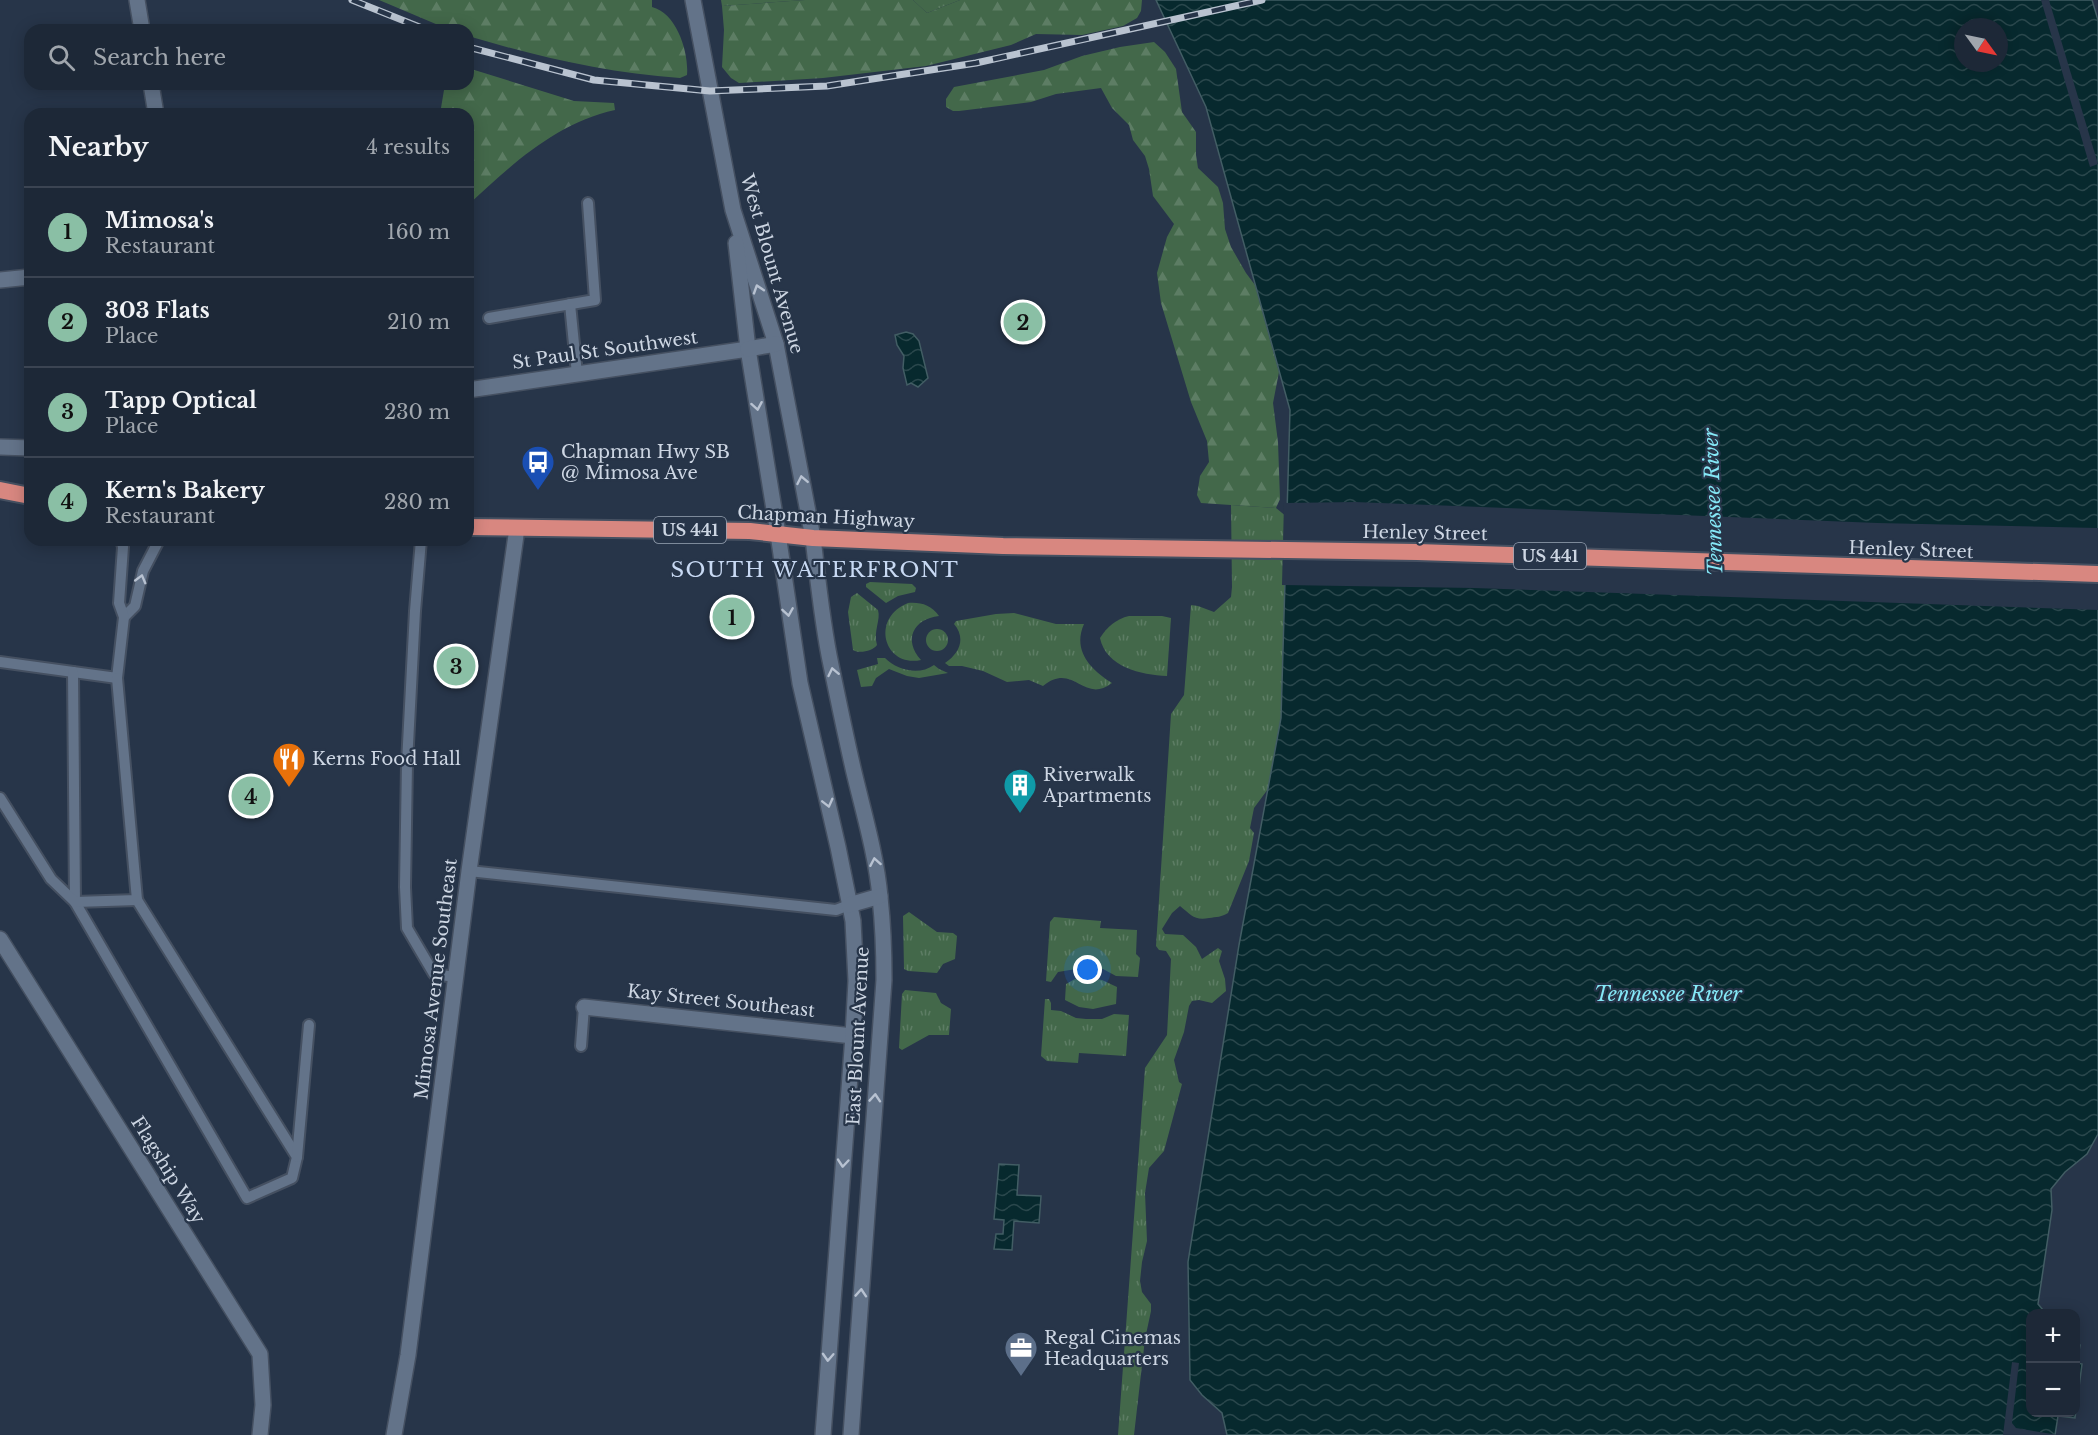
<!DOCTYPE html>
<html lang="en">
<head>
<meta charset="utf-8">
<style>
	:root { --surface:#1d2837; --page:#25303f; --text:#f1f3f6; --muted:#a0a6ad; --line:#3b4452; --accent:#8abfa5 }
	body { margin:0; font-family:"Libre Baskerville",serif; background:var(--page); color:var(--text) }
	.controls { position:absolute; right:18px; bottom:18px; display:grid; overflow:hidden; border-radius:12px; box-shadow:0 3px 15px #0003 }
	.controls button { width:54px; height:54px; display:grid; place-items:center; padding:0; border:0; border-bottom:2px solid var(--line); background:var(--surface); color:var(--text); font:30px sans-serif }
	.compass { position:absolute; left:1954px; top:18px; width:54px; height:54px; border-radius:50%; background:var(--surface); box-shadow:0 3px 15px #0003; rotate:123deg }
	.you { position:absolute; left:1088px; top:970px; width:21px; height:21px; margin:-15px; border:4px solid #fff; border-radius:50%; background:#1a73e8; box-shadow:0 0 0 9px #1a73e833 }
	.badge { display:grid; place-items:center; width:39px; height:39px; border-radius:50%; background:var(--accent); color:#111; font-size:20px; font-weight:700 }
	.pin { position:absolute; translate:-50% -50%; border:3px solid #fff; box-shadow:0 2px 6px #0006 }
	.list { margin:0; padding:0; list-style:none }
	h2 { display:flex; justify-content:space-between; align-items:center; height:78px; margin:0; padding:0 24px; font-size:26px }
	h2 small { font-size:20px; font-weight:400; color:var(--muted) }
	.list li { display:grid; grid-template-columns:39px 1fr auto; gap:18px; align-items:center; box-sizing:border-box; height:90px; padding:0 24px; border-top:2px solid var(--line) }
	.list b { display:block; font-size:22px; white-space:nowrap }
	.list p { margin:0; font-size:20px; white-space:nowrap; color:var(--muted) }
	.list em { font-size:20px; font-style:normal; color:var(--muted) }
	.icon { flex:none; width:33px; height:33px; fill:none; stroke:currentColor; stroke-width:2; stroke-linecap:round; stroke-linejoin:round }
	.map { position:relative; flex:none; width:2098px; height:1435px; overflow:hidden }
	.search { position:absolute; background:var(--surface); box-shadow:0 3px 15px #0003; left:24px; top:24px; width:450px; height:66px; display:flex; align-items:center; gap:15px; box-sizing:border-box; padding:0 21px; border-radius:18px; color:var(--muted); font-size:22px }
	.panel { position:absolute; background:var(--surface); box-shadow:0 3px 15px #0003; left:24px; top:108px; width:450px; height:438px; border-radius:18px }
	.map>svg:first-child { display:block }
</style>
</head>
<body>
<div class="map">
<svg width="2098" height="1435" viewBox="0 0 2098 1435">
	<defs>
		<pattern id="grass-tufts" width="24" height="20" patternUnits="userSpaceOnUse" patternTransform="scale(1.5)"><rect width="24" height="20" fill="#43684a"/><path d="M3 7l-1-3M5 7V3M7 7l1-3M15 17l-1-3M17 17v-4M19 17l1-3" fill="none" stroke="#5d7d64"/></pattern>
		<pattern id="forest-firs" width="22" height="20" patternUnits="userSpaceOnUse" patternTransform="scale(1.5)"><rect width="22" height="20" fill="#43684a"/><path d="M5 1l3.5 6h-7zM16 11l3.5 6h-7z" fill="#5d7d64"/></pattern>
		<pattern id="water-waves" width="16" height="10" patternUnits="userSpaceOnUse" patternTransform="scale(1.5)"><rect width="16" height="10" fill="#07292e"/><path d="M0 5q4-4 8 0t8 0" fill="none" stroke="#2a474c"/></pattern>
	</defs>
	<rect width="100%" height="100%" fill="#273549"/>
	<g fill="url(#grass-tufts)">
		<path d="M721 0H805L722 6Z"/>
		<path d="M913 0H960L927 13Z"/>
		<path d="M1231 505 1276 508 1287 517 1281 718 1268 789 1254 808 1250 828 1254 833 1249 861 1228 913C1222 917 1216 917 1209 918 1195 921 1191 915 1180 906L1172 913 1162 929 1165 934 1183 935 1196 947 1202 959 1218 948 1222 951 1219 961 1225 979 1226 991 1212 1003 1199 1000 1192 1001 1189 1006 1184 1032 1174 1060 1179 1082 1182 1084 1164 1151 1149 1168 1145 1193 1147 1241 1142 1262 1140 1281 1142 1292 1151 1304V1311L1145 1339 1134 1435H1118L1145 1068 1167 1035 1171 959 1166 951 1159 950 1156 946 1171 714 1184 695 1191 605 1198 606 1214 612 1231 597 1232 587Z"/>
		<path d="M870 582 912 584 916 588 915 592 898 596 886 603 866 587V584Z"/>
		<path d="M857 593 878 610C881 620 873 631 877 645 873 651 859 654 853 650L848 612 851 597Z"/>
		<path d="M908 603C921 602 931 605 939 616 913 619 903 640 921 660 884 668 870 618 908 603Z"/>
		<path d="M1014 613 1056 624H1084C1072 651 1091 670 1112 683 1083 705 1074 661 1043 686L1029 680 1007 682 983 671 962 666H949L945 663C960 653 966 638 954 624L956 621 996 614Z"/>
		<path d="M1129 616H1162L1171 618 1167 676C1141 675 1106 667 1100 638 1107 627 1116 619 1129 616Z"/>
		<circle cx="937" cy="640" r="11"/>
		<path d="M877 658H885C897 670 919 676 934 665L939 669 948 673 919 678 907 676 889 669 876 678 872 686 861 687 857 670 878 664Z"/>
		<path d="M909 912 937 932 953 933 957 936 955 959 943 964 937 973 908 971 904 969 903 916Z"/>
		<path d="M1054 917 1101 921 1100 928 1137 930 1136 954 1140 958 1138 977 1116 976 1103 969 1088 967 1058 972 1051 982 1046 981 1050 922Z"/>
		<path d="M1089 978 1102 980 1117 987 1116 1004 1093 1009 1079 1007 1065 1000 1066 984 1075 979Z"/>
		<path d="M905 990 936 993 941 1003 951 1009 949 1035H929L902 1050 899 1048 902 994Z"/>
		<path d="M1045 999H1049L1051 1003V1010L1061 1011 1076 1018 1086 1019H1102L1114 1014 1129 1015 1126 1056 1079 1053 1078 1063 1047 1061 1041 1056Z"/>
	</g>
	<g fill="url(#forest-firs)">
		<path d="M379 0H652V7C677 13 689 53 687 75L680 78C606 73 539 57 468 36V30H450Z"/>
		<path d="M805 0H913L927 13 960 0H1142L1141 11 1137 18 1123 26 1082 35 1036 34 1011 45 926 66 823 78 739 83 731 78 722 67 724 30 722 6Z"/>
		<path d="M1154 42 1165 52 1176 69 1182 112 1196 132V155L1198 168 1218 187 1223 203 1225 229 1231 247 1246 273 1255 285 1279 372 1273 403 1278 442 1280 499 1276 508 1201 503 1197 495 1200 476 1209 462 1207 441 1191 402 1161 303 1157 273 1167 237 1174 224 1153 196 1149 169 1145 156 1133 140 1129 125 1112 108 1101 88 1056 94 1031 102 959 111H953L946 107V99L954 87 1044 70 1082 56 1120 47Z"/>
		<path d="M468 68 574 101 614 103 615 110C556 123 511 165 468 205V114H440L444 90 438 84H468Z"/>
	</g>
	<g fill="url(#water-waves)" stroke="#425d64" stroke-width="1.5" fill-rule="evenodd">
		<path d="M1156 0H2092L2098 20V1134L2087 1154 2065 1172 2051 1189 2052 1210 2038 1304 2043 1310 2056 1313 2030 1314V1412H2076V1344L2080 1345 2077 1363 2082 1364 2075 1418 2058 1416 2055 1435H1227L1222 1413 1202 1395 1190 1380 1188 1262 1239 945 1281 718 1290 410 1206 107ZM1963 27H1999V63H1963Z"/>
		<path d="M906 332 913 334 919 341 928 378 918 387 911 383 907 385 903 368 904 356 897 345 895 335Z"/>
		<path d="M999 1164 1019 1165 1017 1195 1041 1196 1039 1223 1014 1221 1012 1250 994 1249 996 1234H1003L1004 1220 994 1219Z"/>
	</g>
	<g fill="#273549">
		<path d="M2041 0H2049L2098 164 2090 167Z"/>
		<path d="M1355 502 1878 523 2098 528V610L1473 588 1282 585 1284 503Z"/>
		<path d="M2012 1362 2019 1363 2012 1423 2016 1428 2058 1435H2003Z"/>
	</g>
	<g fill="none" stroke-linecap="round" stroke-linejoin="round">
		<defs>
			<g id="service">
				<path d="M570 304 577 374"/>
				<path d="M489 318 595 300 588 203"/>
				<path d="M421 540 415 611 407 763 405 887 407 928 434 974 455 977"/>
				<path d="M124 617 135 606 143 571 159 540"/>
				<path d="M0 662 117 678 124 617 119 603 123 547 121 540"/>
				<path d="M73 672 75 902 247 1198 292 1178 297 1157 137 900"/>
				<path d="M0 798 51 879 75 902 137 900 117 678"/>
				<path d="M469 871 836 910 849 905"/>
				<path d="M581 1046 584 1007"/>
				<path d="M297 1157 309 1025"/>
			</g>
			<g id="minor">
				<path d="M137 0 142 30"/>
				<path d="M151 84 156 114"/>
				<path d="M0 280 30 277"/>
				<path d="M468 390 748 349"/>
				<path d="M0 447 30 448"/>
				<path d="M0 939 260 1354 263 1405 260 1435"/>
				<path d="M584 1007 853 1036"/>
				<path d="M394 1435 408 1355 469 871 517 528"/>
			</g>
			<g id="tertiary">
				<path d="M693 0 733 210 776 344 813 538"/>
				<path d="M736 243 748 349 778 534"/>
				<path d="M748 349 776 344"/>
			</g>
			<g id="secondary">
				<path d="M778 534 800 683 838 847 853 921 856 981 853 1036 823 1435"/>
				<path d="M813 538C818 580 822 623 831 665 838 699 845 733 853 768 863 811 876 853 880 897 883 925 884 952 884 980L851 1435"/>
				<path d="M849 905 880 896"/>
			</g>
			<g id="trunk">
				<path d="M0 490 30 496"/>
				<path d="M468 527 750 531 813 538 1003 546 1417 552 2098 574"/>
			</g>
		</defs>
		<use href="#service" stroke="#455061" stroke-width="14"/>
		<use href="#minor" stroke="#455061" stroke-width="18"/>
		<use href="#tertiary" stroke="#455061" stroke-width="18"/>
		<use href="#secondary" stroke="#455061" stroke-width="18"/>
		<use href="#trunk" stroke="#455061" stroke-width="20"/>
		<use href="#service" stroke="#637389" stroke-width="10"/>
		<use href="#minor" stroke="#637389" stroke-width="15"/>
		<use href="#tertiary" stroke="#637389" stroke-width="15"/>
		<use href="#secondary" stroke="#637389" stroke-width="15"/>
		<use href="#trunk" stroke="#d88780" stroke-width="16"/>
		<defs>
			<g id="rail">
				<path d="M352 0 427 30"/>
				<path d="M468 47 594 80 710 91 827 86 976 63 1262 0"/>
			</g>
		</defs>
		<use href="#rail" stroke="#b9c3d0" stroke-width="7"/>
		<use href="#rail" stroke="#273549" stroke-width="4.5" stroke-dasharray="14" stroke-linecap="butt"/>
	</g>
	<defs><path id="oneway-chevron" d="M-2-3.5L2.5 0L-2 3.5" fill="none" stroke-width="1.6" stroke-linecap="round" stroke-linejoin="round" transform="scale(1.5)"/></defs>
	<g stroke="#b8c2d1">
		<use href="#oneway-chevron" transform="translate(758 289) rotate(-108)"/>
		<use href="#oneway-chevron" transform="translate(757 406) rotate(80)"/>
		<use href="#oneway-chevron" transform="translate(802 480) rotate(-101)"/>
		<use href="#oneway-chevron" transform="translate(141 579) rotate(-75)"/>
		<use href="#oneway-chevron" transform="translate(788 612) rotate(81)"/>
		<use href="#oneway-chevron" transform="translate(833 672) rotate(-102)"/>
		<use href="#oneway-chevron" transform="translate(828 803) rotate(76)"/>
		<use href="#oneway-chevron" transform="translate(875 862) rotate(-100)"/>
		<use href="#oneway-chevron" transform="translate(875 1098) rotate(-86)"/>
		<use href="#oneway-chevron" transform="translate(843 1163) rotate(95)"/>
		<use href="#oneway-chevron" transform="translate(861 1293) rotate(-86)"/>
		<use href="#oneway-chevron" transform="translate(828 1357) rotate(93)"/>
	</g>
	<defs>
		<symbol id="bus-pin" viewBox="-11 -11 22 30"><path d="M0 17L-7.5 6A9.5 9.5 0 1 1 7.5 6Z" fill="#1a4fb4" stroke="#273549"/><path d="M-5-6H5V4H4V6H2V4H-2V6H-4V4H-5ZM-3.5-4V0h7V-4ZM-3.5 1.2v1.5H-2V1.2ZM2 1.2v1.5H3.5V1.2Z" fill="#fff"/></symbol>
		<symbol id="restaurant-pin" viewBox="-11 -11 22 30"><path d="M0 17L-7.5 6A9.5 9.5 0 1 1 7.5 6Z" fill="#e8710a" stroke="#273549"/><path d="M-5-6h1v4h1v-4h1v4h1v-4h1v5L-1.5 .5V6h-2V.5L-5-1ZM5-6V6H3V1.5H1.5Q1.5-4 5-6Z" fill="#fff"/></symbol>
		<symbol id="building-pin" viewBox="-11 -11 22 30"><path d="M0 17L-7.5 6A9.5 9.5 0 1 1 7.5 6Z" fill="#0f9aa8" stroke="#273549"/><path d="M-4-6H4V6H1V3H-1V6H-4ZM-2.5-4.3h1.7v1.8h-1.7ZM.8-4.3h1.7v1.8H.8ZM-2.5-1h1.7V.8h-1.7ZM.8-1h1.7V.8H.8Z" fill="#fff"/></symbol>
		<symbol id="office-pin" viewBox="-11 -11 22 30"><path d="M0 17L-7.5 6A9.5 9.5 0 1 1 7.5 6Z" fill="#5c6f8a" stroke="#273549"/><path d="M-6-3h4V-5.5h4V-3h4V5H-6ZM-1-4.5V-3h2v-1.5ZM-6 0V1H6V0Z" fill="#fff"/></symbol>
	</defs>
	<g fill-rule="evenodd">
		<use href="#bus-pin" x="519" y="443" width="38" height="52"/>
		<use href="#restaurant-pin" x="270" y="740" width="38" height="52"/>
		<use href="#building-pin" x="1001" y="766" width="38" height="52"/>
		<use href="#office-pin" x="1002" y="1329" width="38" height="52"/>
	</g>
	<g text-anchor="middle" stroke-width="4.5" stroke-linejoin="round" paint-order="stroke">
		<g fill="#273549" stroke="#9ba6b5" stroke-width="1.5">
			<rect x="654" y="517" width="72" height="26" rx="4.5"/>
			<rect x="1514" y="543" width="72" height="26" rx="4.5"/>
		</g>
		<g font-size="16" font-weight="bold" fill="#cdd6e3">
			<text x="690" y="536">US 441</text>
			<text x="1550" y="562">US 441</text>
		</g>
		<g font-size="18" fill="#cdd6e3" stroke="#273549">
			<text transform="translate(772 264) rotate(74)" y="6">West Blount Avenue</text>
			<text transform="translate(605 350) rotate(-8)" y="6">St Paul St Southwest</text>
			<text transform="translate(826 517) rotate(3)" y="6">Chapman Highway</text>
			<text transform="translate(1425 533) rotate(1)" y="6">Henley Street</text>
			<text transform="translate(1911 550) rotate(2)" y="6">Henley Street</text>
			<text transform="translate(436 979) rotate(-83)" y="6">Mimosa Avenue Southeast</text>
			<text transform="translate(721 1001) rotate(6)" y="6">Kay Street Southeast</text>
			<text transform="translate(858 1036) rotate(-87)" y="6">East Blount Avenue</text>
			<text transform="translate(168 1170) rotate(58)" y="6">Flagship Way</text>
		</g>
		<g font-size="18" fill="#cdd6e3" stroke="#273549" text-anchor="start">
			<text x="561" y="458">Chapman Hwy SB<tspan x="561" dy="21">@ Mimosa Ave</tspan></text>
			<text x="312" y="765">Kerns Food Hall</text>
			<text x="1043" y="781">Riverwalk<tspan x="1043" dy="21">Apartments</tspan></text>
			<text x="1044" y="1344">Regal Cinemas<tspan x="1044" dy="21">Headquarters</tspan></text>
		</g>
		<g font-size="20" font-style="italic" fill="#85e8f7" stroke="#273549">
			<text transform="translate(1713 502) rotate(-92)" y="7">Tennessee River</text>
			<text x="1668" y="1001">Tennessee River</text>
		</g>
		<g font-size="21" letter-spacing="1.5" fill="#c8d9f3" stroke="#273549">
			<text x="815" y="577">SOUTH WATERFRONT</text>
		</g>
	</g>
</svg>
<div class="controls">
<button>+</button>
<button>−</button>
</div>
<svg class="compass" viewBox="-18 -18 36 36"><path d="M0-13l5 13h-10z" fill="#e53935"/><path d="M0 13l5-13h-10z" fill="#a0a6ad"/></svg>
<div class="you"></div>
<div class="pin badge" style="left:732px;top:617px">1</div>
<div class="pin badge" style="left:1023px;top:322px">2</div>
<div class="pin badge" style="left:456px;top:666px">3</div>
<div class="pin badge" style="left:251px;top:796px">4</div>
<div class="search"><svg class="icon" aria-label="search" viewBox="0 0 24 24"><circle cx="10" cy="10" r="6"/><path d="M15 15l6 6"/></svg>Search here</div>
<section class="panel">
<h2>Nearby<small>4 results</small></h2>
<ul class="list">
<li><span class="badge">1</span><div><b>Mimosa's</b><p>Restaurant</p></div><em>160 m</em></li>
<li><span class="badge">2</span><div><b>303 Flats</b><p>Place</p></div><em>210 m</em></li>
<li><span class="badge">3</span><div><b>Tapp Optical</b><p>Place</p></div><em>230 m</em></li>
<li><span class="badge">4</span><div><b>Kern's Bakery</b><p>Restaurant</p></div><em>280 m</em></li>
</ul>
</section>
</div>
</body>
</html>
